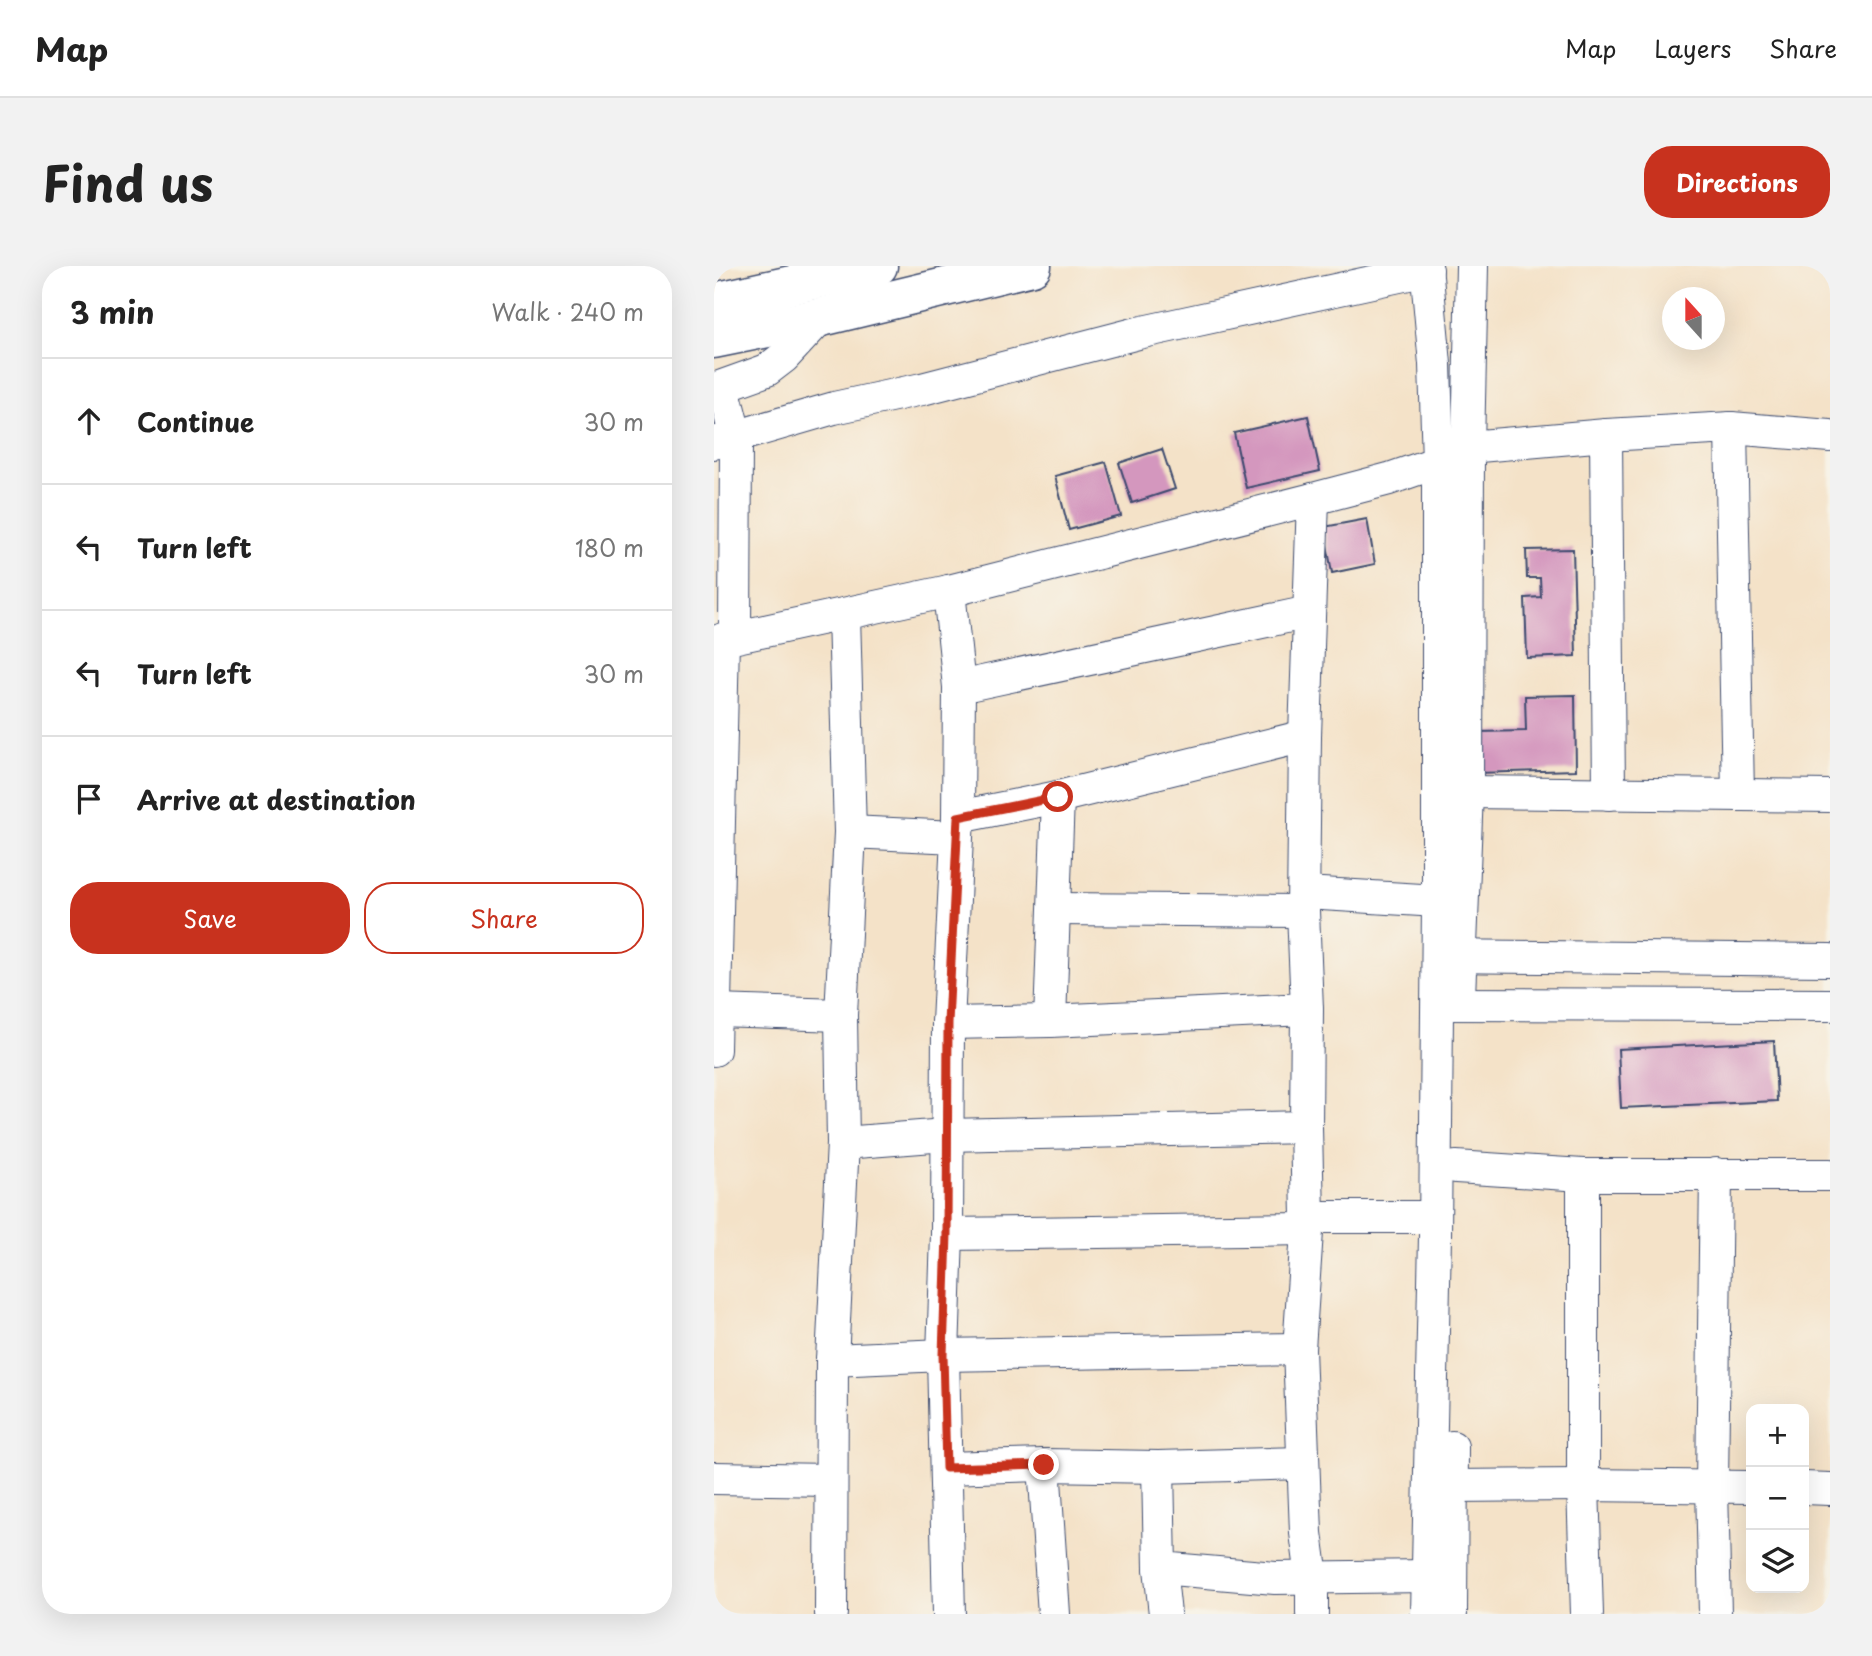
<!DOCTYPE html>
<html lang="en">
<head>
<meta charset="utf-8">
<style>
	:root { --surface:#fff; --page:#f2f2f2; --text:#222; --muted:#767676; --line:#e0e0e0; --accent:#c8321e }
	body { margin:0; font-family:"Playpen Sans",sans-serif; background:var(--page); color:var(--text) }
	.controls { position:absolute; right:21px; bottom:21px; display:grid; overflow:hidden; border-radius:14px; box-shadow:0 7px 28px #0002 }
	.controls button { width:63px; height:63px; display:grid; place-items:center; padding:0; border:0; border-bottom:2px solid var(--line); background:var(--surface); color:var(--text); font:35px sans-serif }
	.compass { position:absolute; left:948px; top:21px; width:63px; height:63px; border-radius:50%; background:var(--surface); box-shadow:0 7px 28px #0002; rotate:339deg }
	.stop { position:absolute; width:21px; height:21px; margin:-16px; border:5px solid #c8321e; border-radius:50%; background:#fff }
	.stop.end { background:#c8321e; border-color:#fff; box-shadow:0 2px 7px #0008 }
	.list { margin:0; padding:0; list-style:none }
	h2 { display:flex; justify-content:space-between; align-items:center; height:91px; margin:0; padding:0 28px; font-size:30px }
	h2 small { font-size:23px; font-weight:400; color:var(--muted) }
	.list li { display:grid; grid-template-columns:46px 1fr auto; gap:21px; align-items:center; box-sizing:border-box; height:126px; padding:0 28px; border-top:2px solid var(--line) }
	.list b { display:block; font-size:26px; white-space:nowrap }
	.list em { font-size:23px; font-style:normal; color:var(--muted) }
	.actions { display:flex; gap:14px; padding:21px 28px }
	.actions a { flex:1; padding:16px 0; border:2px solid var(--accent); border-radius:28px; text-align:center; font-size:24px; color:var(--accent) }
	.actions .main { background:var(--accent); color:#fff }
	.icon { flex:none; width:38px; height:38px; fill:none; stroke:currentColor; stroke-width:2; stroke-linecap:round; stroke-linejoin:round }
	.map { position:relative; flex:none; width:1116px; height:1348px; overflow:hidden; border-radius:28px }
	header { display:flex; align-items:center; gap:42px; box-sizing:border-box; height:98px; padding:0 35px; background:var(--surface); border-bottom:2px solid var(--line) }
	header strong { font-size:33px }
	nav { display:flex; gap:38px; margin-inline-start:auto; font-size:24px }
	.intro { display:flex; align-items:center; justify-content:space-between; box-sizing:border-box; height:168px; padding:0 42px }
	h1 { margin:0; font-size:49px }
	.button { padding:18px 32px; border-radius:28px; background:var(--accent); color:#fff; font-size:24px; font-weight:700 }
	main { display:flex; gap:42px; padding:0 42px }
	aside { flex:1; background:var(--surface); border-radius:28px; box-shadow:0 7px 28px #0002 }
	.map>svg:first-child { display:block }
</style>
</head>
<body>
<header>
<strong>Map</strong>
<nav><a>Map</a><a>Layers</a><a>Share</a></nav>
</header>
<div class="intro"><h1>Find us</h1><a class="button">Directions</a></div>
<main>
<aside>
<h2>3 min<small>Walk · 240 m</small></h2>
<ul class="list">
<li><svg class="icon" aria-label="ahead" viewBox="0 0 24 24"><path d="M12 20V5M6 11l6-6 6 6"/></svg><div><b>Continue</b></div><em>30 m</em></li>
<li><svg class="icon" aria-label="left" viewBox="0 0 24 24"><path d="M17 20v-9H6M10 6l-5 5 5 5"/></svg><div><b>Turn left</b></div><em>180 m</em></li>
<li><svg class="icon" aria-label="left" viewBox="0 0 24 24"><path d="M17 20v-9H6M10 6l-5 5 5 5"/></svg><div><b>Turn left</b></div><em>30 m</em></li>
<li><svg class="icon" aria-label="arrive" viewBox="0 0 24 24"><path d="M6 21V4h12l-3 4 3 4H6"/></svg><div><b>Arrive at destination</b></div></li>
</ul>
<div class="actions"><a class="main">Save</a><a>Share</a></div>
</aside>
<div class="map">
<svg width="1116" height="1348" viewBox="0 0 1116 1348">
	<rect width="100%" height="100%" fill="#f7f3e8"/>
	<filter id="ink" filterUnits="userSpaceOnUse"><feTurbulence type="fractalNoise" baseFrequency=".0143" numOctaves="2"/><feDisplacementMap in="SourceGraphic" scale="14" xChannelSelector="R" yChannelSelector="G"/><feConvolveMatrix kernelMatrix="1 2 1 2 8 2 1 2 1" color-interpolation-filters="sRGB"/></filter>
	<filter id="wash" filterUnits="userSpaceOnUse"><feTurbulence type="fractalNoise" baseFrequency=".00686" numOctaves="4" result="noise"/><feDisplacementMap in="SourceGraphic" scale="28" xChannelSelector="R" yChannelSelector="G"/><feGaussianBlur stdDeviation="1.57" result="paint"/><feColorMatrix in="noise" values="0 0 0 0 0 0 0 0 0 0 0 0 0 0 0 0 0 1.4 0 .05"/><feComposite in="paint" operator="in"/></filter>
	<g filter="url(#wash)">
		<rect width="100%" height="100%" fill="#f4e2c8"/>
		<g id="blocks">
			<g fill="#d497be">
				<path d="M594 150 606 205 532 222 520 167Z"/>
				<path d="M448 183 461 223 418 237 405 197Z"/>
				<path d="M392 196 407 250 355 264 341 210Z"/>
				<path d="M653 253 661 298 618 307 610 261Z"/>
				<path d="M859 283 862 390 813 392 811 332 827 331 826 312H813L812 284Z"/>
				<path d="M861 429 862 504 763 507V466L812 465 811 430Z"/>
				<path d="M1060 775 1063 835 907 842 904 783Z"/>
			</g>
		</g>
	</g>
	<g filter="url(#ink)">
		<use href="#blocks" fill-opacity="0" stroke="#3c4a6e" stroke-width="2"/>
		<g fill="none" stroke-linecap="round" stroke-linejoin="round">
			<defs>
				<g id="minor">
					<path d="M712 0 721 98 724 196V635L721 970 713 1348"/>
					<path d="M9 121 22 172 21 369"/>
					<path d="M0 123 53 104 70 91 107 51"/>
					<path d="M1017 162 1024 529"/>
					<path d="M892 169 895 528"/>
					<path d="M0 177 120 142 208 123 424 67 713 4"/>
					<path d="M235 325 245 421 244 551 234 757 233 968 229 1089 235 1348"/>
					<path d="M0 376 235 325 599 233 675 213 724 196 754 181 892 169 1017 162 1116 170"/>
					<path d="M245 421 595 346"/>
					<path d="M753 526 1116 530"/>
					<path d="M244 551 344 531 591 470"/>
					<path d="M136 566 242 571"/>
					<path d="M591 627 724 635"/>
					<path d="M341 643 589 645"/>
					<path d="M725 690 1116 694"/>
					<path d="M745 731 753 526 754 181 758 0"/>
					<path d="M725 738 1116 739"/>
					<path d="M2 745 127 749"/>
					<path d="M336 755 344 531"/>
					<path d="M234 757 336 755 593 743"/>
					<path d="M0 784 9 373"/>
					<path d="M129 877 232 869 592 861"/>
					<path d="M742 901 869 909H1116"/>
					<path d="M869 909V1219L873 1348"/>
					<path d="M594 951H721"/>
					<path d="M233 968 593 963"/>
					<path d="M118 1094 229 1089 585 1083"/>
					<path d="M330 1199 340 1348"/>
					<path d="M444 1201 446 1302 561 1312 714 1310"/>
					<path d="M232 1202 330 1199 444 1201 589 1197"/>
					<path d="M0 1212 117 1214"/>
					<path d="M738 1220 869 1219 1037 1221"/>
					<path d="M1090 1222 1116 1223"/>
					<path d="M446 1302 451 1348"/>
					<path d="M117 1348 118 1094 129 877 127 749 136 566 130 349"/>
					<path d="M598 1348V1311L592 1267 585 1083 594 951 592 861 593 743 589 645 591 470 599 233"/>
					<path d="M737 1348 738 1181"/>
					<path d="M1001 1348 998 1220 1002 908"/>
				</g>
				<g id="highway">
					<path d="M0 36 164 0"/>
					<path d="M0 73 107 51 318 0"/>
				</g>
			</defs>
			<use href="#minor" stroke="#3c4a6e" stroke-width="34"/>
			<use href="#highway" stroke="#3c4a6e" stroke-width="41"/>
			<use href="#minor" stroke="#fff" stroke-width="32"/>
			<use href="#highway" stroke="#fff" stroke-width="38"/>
		</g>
	</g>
	<g fill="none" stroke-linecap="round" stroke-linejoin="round" filter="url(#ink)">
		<path stroke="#c8321e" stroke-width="9" d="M330 1199 232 1202 229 1089 233 968 234 757 244 551 344 531"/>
	</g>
</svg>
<div class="controls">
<button>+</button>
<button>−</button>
<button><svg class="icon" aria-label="layers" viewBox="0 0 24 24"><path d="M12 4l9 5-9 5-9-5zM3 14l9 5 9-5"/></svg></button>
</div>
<svg class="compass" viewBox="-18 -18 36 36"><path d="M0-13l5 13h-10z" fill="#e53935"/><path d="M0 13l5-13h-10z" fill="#767676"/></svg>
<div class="stop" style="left:344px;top:531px"></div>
<div class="stop end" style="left:330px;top:1199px"></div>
</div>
</main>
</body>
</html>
